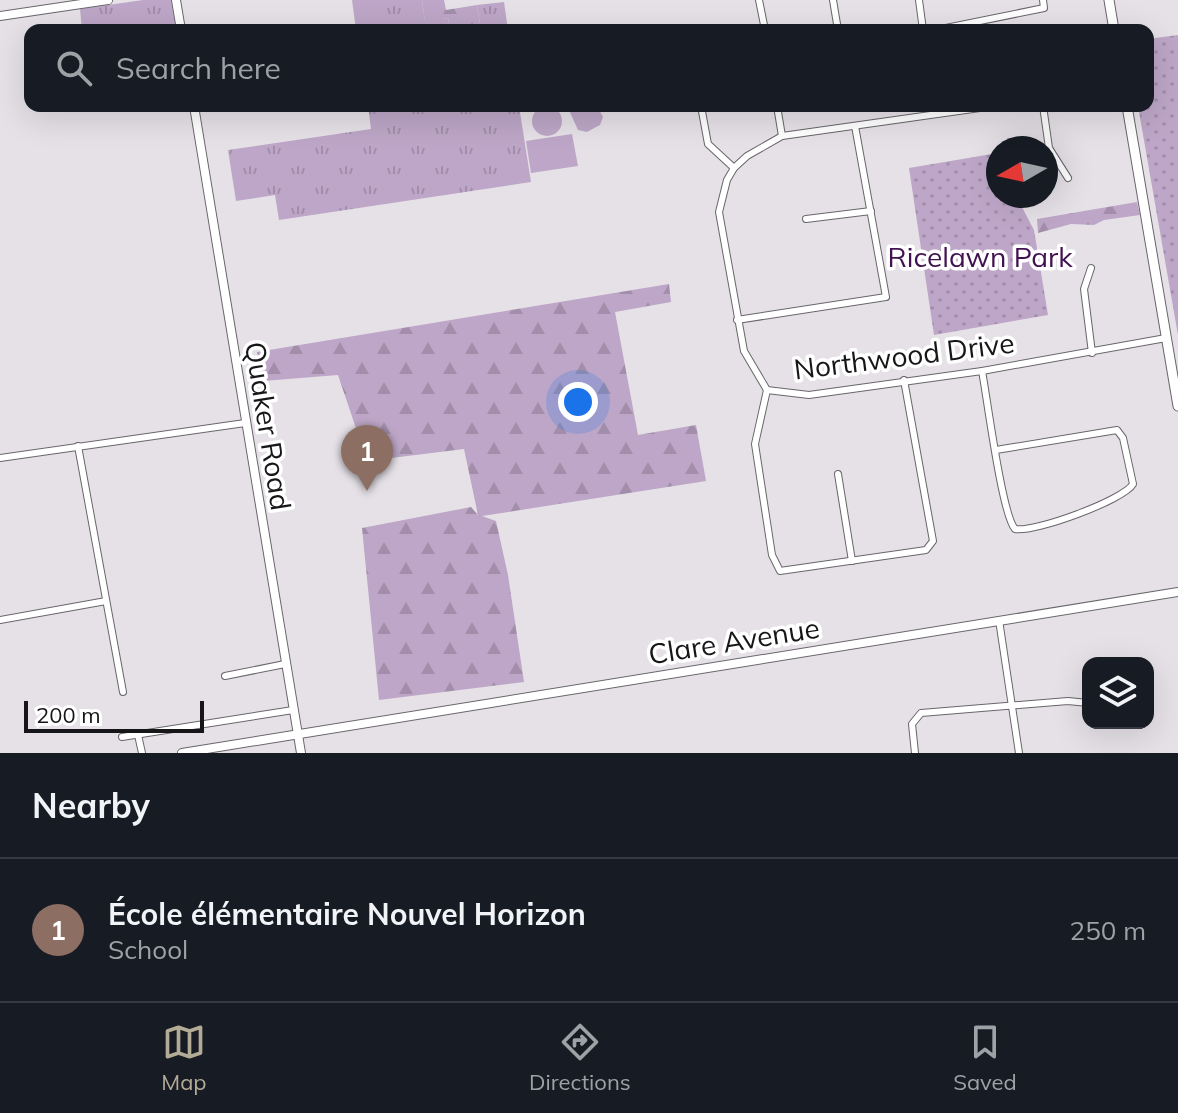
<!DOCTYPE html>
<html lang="en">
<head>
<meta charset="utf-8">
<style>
	:root { --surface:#171b24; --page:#20242c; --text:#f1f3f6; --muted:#9ea1a6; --line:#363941; --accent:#b4ab97 }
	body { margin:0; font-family:Mulish,sans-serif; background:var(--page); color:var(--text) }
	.controls { position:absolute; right:24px; bottom:24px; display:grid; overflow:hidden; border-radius:16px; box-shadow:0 8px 32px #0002 }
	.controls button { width:72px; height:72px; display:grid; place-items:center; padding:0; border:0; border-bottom:2px solid var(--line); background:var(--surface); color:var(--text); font:40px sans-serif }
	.compass { position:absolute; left:986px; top:136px; width:72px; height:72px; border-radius:50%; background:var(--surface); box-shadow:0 8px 32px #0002; rotate:261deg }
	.scale { position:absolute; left:24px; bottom:20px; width:180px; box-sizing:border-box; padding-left:8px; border:4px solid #161517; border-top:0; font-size:22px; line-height:28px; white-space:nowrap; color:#161517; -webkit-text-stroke:6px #fff; paint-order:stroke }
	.you { position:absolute; left:578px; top:402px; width:28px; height:28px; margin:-20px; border:6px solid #fff; border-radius:50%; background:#1a73e8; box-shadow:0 0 0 12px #1a73e833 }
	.badge { display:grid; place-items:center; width:52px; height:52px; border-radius:50%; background:var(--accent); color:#fff; font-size:26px; font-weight:700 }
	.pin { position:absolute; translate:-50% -66px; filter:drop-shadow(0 2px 4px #0008) }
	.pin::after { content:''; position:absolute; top:42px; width:28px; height:24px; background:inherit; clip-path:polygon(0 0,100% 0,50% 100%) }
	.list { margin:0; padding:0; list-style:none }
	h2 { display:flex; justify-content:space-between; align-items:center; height:104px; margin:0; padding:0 32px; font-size:34px }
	h2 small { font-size:26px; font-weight:400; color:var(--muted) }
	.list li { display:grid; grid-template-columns:52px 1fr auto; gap:24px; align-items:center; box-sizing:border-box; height:144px; padding:0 32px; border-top:2px solid var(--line) }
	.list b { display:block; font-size:30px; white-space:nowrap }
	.list p { margin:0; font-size:26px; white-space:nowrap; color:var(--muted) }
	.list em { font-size:26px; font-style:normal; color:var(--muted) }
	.icon { flex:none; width:44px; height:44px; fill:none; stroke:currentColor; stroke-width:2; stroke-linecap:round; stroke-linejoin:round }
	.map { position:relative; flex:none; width:1178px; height:753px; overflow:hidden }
	.search { position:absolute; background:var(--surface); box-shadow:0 8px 32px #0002; left:24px; right:24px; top:24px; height:88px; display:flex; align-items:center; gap:20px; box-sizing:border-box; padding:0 28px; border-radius:16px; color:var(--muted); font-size:30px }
	.sheet { height:248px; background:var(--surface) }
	nav { display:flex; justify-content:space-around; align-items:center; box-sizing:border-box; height:112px; border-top:2px solid var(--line); background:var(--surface); font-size:22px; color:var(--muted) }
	nav a { display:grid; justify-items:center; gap:4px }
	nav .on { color:var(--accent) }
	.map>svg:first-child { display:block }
</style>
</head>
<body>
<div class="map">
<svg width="1178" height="753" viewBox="0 0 1178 753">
	<defs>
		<pattern id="grass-tufts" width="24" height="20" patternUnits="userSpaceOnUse" patternTransform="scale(2)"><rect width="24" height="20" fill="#bda6c7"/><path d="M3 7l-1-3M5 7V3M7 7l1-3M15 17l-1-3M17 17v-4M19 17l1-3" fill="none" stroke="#a28eaa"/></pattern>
		<pattern id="forest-firs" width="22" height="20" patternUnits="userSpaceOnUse" patternTransform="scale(2)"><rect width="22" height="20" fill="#bda6c7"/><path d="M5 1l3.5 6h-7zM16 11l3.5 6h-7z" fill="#a28eaa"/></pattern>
		<pattern id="park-dots" width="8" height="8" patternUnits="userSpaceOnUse" patternTransform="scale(2)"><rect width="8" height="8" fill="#bda6c7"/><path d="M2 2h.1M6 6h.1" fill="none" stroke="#a28eaa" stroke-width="1.8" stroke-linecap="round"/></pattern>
	</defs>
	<rect width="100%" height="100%" fill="#e5e1e7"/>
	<g fill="url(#grass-tufts)">
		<path d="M143 0H171L176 30H82L80 9Z"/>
		<path d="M352 0H422L425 21 448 18 450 30H356Z"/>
		<path d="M504 2 508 30H481L477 5Z"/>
		<path d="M368 106H519L531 182 279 220 275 195 236 201 228 150 371 129Z"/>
	</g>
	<g fill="url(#forest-firs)">
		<path d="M422 0H444L446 10 477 5 481 30H450L448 18 425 22Z"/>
		<path d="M1137 202 1140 215 1104 220 1094 225 1071 224 1038 233 1037 219Z"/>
		<path d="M669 284 671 302 615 312 638 435 696 425 706 481 482 516 496 521 508 575 524 682 379 700 362 528 471 507 478 515 464 449 367 461 338 375 263 381 257 352Z"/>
	</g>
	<g fill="url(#park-dots)">
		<path d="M1178 35V335L1138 106H1148V39Z"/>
		<path d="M998 153V196H1020L1023 209 1034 230 1048 315 934 335 909 168Z"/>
	</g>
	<g fill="#bda6c7">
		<path d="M572 106H597L603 117 600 125 587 132 578 130 569 110Z"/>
		<circle cx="547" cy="121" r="15"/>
		<path d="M572 134 578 166 531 173 526 141Z"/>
	</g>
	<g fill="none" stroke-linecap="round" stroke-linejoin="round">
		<defs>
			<g id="minor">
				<path d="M759 0 765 30"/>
				<path d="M833 0 838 30"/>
				<path d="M919 0 923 30"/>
				<path d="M936 30 1044 8 1043 0"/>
				<path d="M701 106 708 144 734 168"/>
				<path d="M777 106 782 136"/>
				<path d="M994 106 782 136 747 156 734 168 727 180 719 212 744 351 767 390 809 395 982 371 1166 338"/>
				<path d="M1043 106 1049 148 1068 178"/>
				<path d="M806 219 871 211"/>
				<path d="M1091 268 1084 289 1092 353"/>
				<path d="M737 320 886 297 855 126"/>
				<path d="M982 371C987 397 1002 515 1015 529 1034 533 1124 500 1133 484L1123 438 1117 430 996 450"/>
				<path d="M767 390 755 444 772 555 780 571 926 550 933 541 904 380"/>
				<path d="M78 446 123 692"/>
				<path d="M0 458 245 423"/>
				<path d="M838 474 852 561"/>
				<path d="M0 620 106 601"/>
				<path d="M999 620 1019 753"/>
				<path d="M225 676 285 664"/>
				<path d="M138 735 142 753"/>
				<path d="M122 737 293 710"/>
				<path d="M915 753 912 724 921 713 1068 701 1088 703"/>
			</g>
			<g id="tertiary">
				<path d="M176 0 181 30"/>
				<path d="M0 16 108 0"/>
				<path d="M194 106 301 753"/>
				<path d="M182 753 1178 592"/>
			</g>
			<g id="secondary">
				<path d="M1109 0 1114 30"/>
				<path d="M1127 106 1178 406"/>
			</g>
		</defs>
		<use href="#minor" stroke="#69666b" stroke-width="8"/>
		<use href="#tertiary" stroke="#69666b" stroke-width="10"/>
		<use href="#secondary" stroke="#69666b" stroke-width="11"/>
		<use href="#minor" stroke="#fff" stroke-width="6"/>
		<use href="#tertiary" stroke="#fff" stroke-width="8"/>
		<use href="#secondary" stroke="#fff" stroke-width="9"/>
	</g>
	<g text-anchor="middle" stroke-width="7" stroke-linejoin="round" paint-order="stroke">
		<g font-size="28" fill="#411151" stroke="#fff">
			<text x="980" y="267">Ricelawn Park</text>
		</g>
		<g font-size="28" fill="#161517" stroke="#fff">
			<text transform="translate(904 356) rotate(-7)" y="10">Northwood Drive</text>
			<text transform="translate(268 426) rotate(81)" y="10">Quaker Road</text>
			<text transform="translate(734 641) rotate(-9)" y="10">Clare Avenue</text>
		</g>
	</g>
</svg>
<div class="controls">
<button><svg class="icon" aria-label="layers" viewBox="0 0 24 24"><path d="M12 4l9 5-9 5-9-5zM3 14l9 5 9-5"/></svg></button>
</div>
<svg class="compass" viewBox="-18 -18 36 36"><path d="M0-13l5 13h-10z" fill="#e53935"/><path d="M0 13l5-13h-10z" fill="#9ea1a6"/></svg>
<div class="scale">200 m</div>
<div class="you"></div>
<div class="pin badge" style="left:367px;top:491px;background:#8d6e63">1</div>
<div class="search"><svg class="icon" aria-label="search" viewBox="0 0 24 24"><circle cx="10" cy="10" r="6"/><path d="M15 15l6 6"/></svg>Search here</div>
</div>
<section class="sheet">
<h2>Nearby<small></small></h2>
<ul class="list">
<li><span class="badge" style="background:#8d6e63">1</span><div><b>École élémentaire Nouvel Horizon</b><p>School</p></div><em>250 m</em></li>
</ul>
</section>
<nav>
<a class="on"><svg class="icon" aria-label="map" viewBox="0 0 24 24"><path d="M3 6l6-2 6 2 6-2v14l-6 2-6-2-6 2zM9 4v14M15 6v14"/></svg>Map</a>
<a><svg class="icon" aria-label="directions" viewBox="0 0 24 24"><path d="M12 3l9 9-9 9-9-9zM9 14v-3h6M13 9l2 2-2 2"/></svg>Directions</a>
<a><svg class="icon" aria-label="saved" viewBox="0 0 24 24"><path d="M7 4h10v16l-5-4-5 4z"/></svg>Saved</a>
</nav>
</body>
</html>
